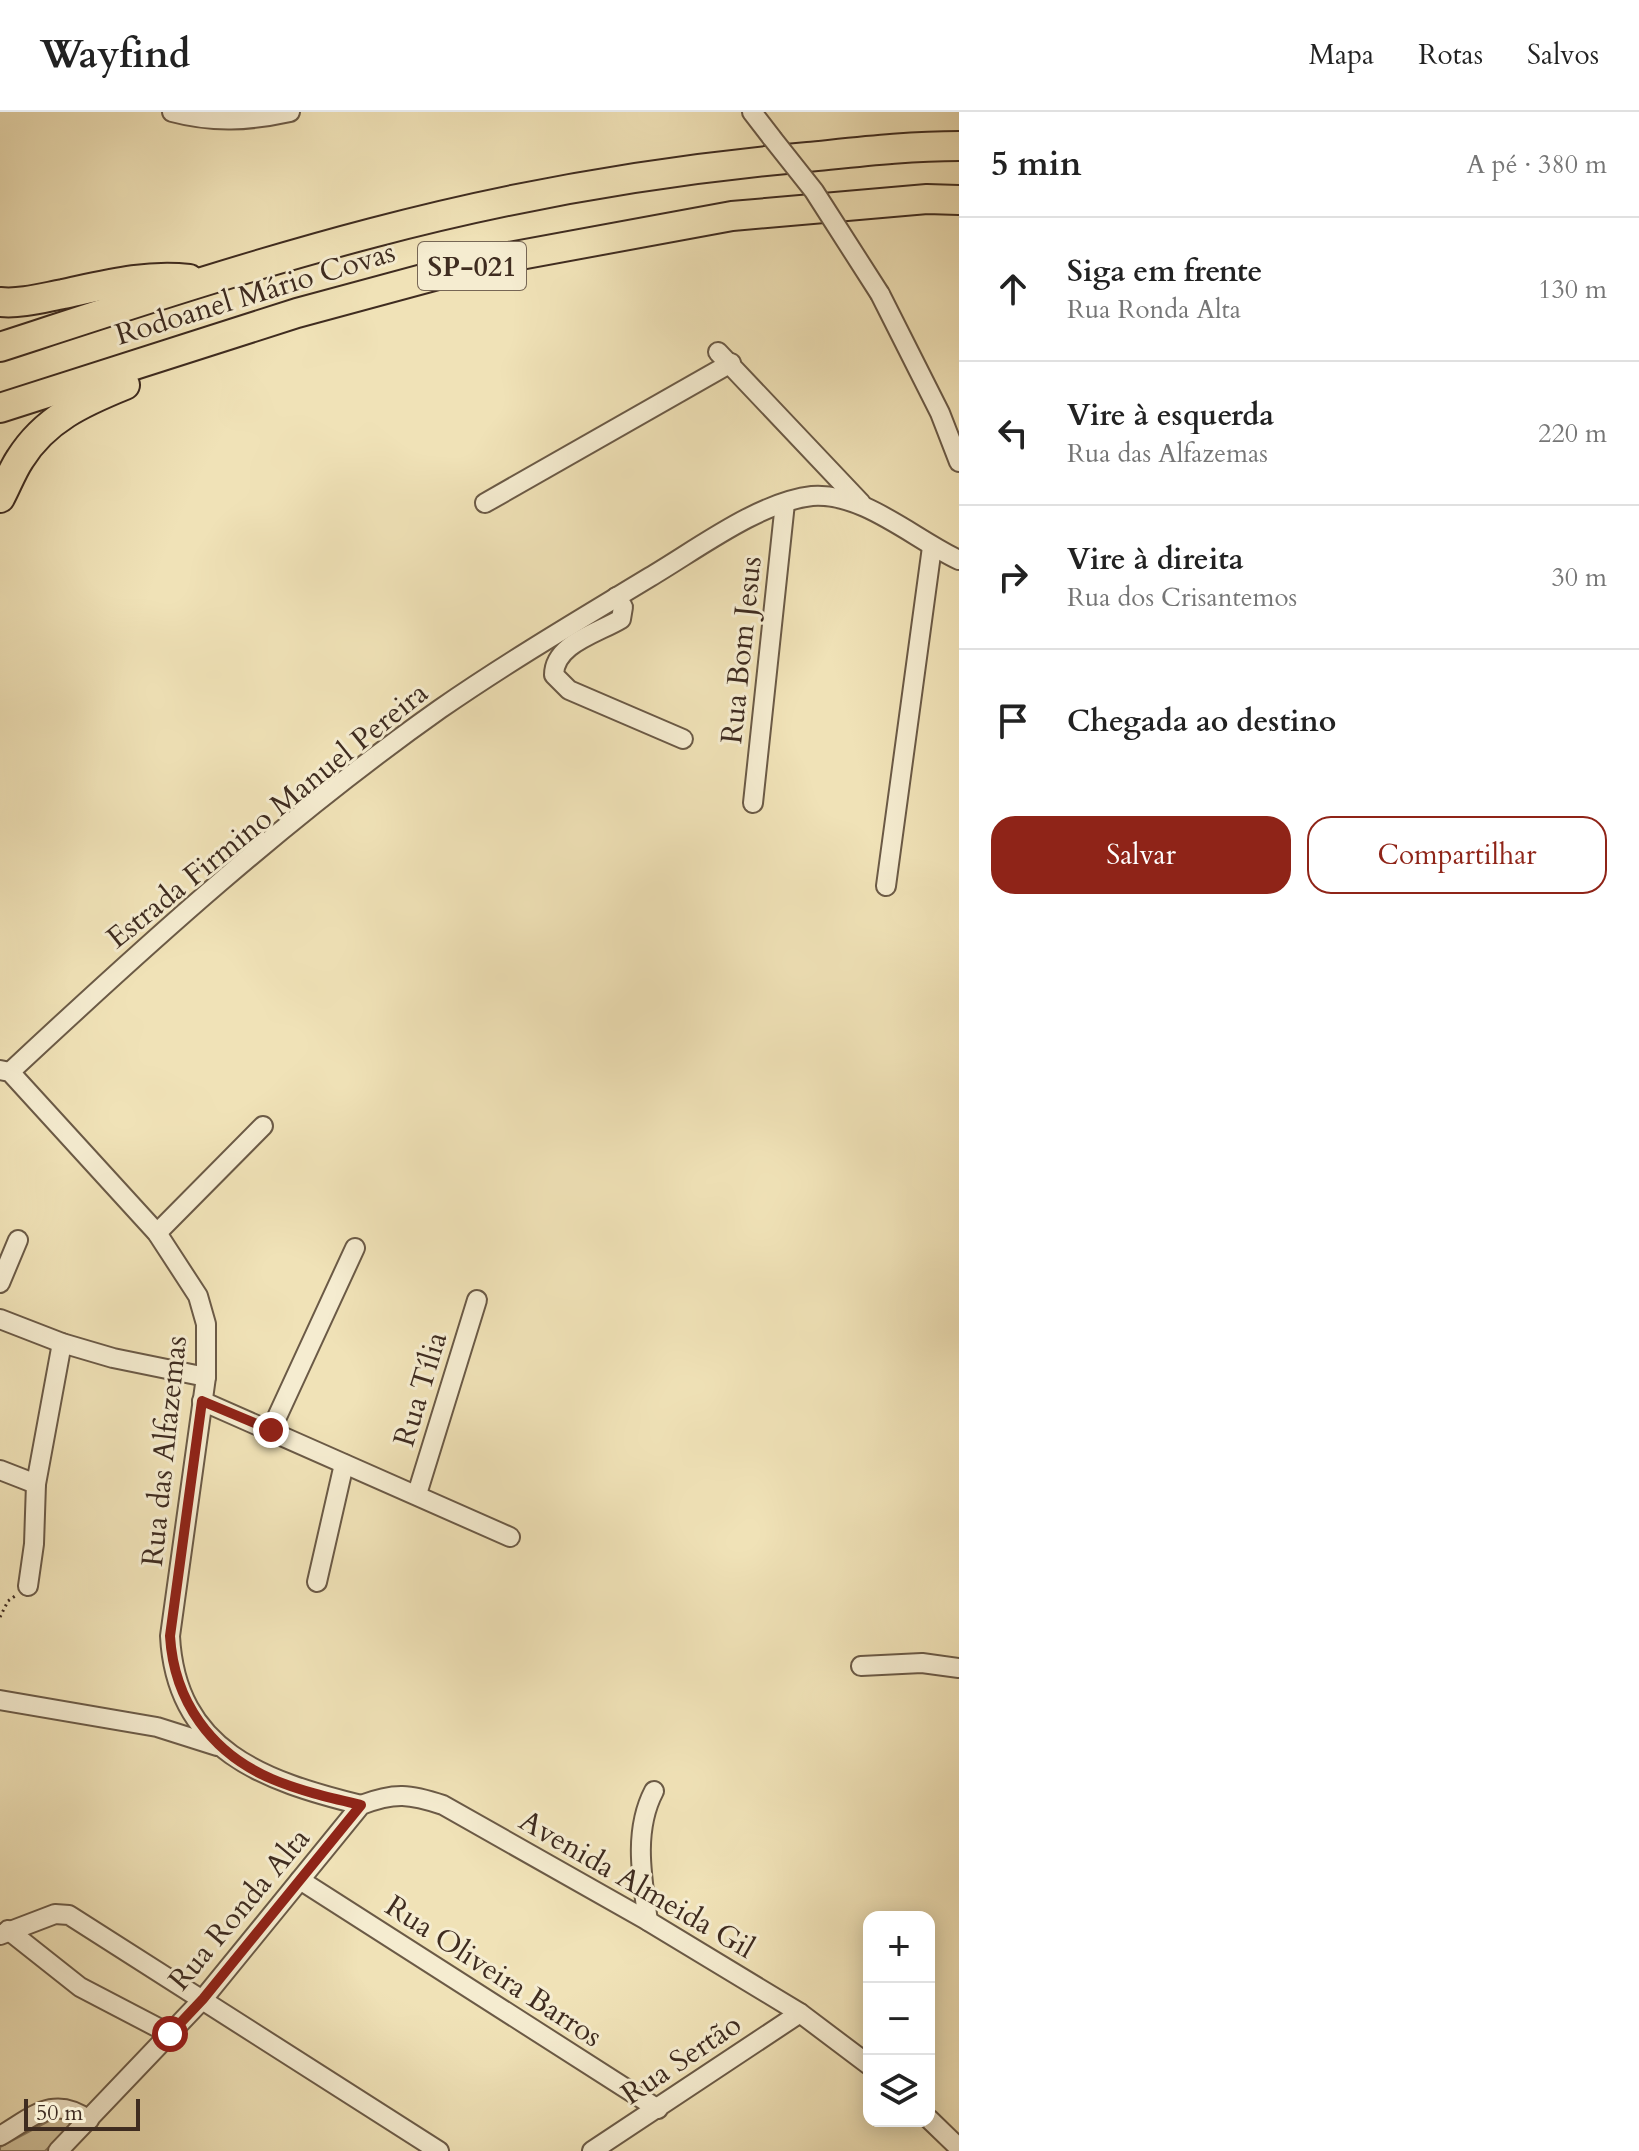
<!DOCTYPE html>
<html lang="pt">
<head>
<meta charset="utf-8">
<style>
	:root { --surface:#fff; --page:#f6f6f6; --text:#222; --muted:#767676; --line:#e0e0e0; --accent:#8f2418 }
	body { margin:0; font-family:Cardo,serif; background:var(--page); color:var(--text) }
	.controls { position:absolute; right:24px; bottom:24px; display:grid; overflow:hidden; border-radius:16px; box-shadow:0 4px 20px #0003 }
	.controls button { width:72px; height:72px; display:grid; place-items:center; padding:0; border:0; border-bottom:2px solid var(--line); background:var(--surface); color:var(--text); font:40px sans-serif }
	.scale { position:absolute; left:24px; bottom:20px; width:116px; box-sizing:border-box; padding-left:8px; border:4px solid #3f2c20; border-top:0; font-size:22px; line-height:28px; white-space:nowrap; color:#3f2c20; -webkit-text-stroke:6px #f5ecd0; paint-order:stroke }
	.stop { position:absolute; width:24px; height:24px; margin:-18px; border:6px solid #8f2418; border-radius:50%; background:#fff }
	.stop.end { background:#8f2418; border-color:#fff; box-shadow:0 2px 8px #0008 }
	.list { margin:0; padding:0; list-style:none }
	h2 { display:flex; justify-content:space-between; align-items:center; height:104px; margin:0; padding:0 32px; font-size:34px }
	h2 small { font-size:26px; font-weight:400; color:var(--muted) }
	.list li { display:grid; grid-template-columns:52px 1fr auto; gap:24px; align-items:center; box-sizing:border-box; height:144px; padding:0 32px; border-top:2px solid var(--line) }
	.list b { display:block; font-size:30px; white-space:nowrap }
	.list p { margin:0; font-size:26px; white-space:nowrap; color:var(--muted) }
	.list em { font-size:26px; font-style:normal; color:var(--muted) }
	.actions { display:flex; gap:16px; padding:24px 32px }
	.actions a { flex:1; padding:18px 0; border:2px solid var(--accent); border-radius:24px; text-align:center; font-size:28px; color:var(--accent) }
	.actions .main { background:var(--accent); color:#fff }
	.icon { flex:none; width:44px; height:44px; fill:none; stroke:currentColor; stroke-width:2; stroke-linecap:round; stroke-linejoin:round }
	.map { position:relative; flex:none; width:959px; height:2039px; overflow:hidden }
	header { display:flex; align-items:center; gap:48px; box-sizing:border-box; height:112px; padding:0 40px; background:var(--surface); border-bottom:2px solid var(--line) }
	header strong { font-size:38px }
	nav { display:flex; gap:44px; margin-inline-start:auto; font-size:28px }
	main { display:flex }
	aside { flex:1; background:var(--surface) }
	.map>svg:first-child { display:block }
</style>
</head>
<body>
<header>
<strong>Wayfind</strong>
<nav><a>Mapa</a><a>Rotas</a><a>Salvos</a></nav>
</header>
<main>
<div class="map">
<svg width="959" height="2039" viewBox="0 0 959 2039">
	<rect width="100%" height="100%" fill="#f0e2b7"/>
	<filter id="stains"><feTurbulence type="fractalNoise" baseFrequency=".0025" numOctaves="4"/><feColorMatrix values="0 0 0 0 .2 0 0 0 0 .09 0 0 0 0 .02 0 0 0 .5 -.17"/></filter>
	<radialGradient id="worn" r=".72"><stop offset=".6" stop-color="#630" stop-opacity="0"/><stop offset="1" stop-color="#630" stop-opacity=".3"/></radialGradient>
	<path fill="#d2c39d" stroke="#88785e" stroke-width="2" d="M60 2003 72 2013 45 2039H0V2035Z"/>
	<g fill="none" stroke-linecap="round" stroke-linejoin="round">
		<defs>
			<g id="minor">
				<path d="M172 0C213 11 249 9 290 0"/>
				<path d="M752 0 772 26"/>
				<path d="M880 182 940 301 959 350"/>
				<path d="M718 240 861 391"/>
				<path d="M485 391 731 251"/>
				<path d="M616 485 623 495 621 507C598 521 554 532 554 563L569 578 683 627"/>
				<path d="M753 691 785 391"/>
				<path d="M886 774 932 435"/>
				<path d="M0 958 10 960 157 1121 198 1184 206 1212V1265L170 1524C176 1639 264 1669 361 1693"/>
				<path d="M10 960C147 832 287 705 440 597 508 550 579 508 650 465 696 438 759 390 812 384 863 380 914 427 959 448"/>
				<path d="M157 1121 263 1014"/>
				<path d="M0 1171 18 1128"/>
				<path d="M0 1207 62 1231 113 1246 206 1265"/>
				<path d="M202 1289 510 1425"/>
				<path d="M271 1318 355 1136"/>
				<path d="M0 1358 36 1372"/>
				<path d="M417 1382 477 1188"/>
				<path d="M317 1470 344 1352"/>
				<path d="M28 1474 34 1432 36 1372 62 1231"/>
				<path d="M861 1554 922 1551 959 1556"/>
				<path d="M0 1588 157 1615 217 1634"/>
				<path d="M300 1768 658 1997"/>
				<path d="M648 1809C642 1766 633 1719 654 1679"/>
				<path d="M8 1818 80 1875 170 1922"/>
				<path d="M0 1823 55 1802 69 1803 439 2039"/>
				<path d="M929 2007 959 2036"/>
				<path d="M0 2024C33 2005 53 1982 89 2008"/>
				<path d="M58 2039 203 1887 361 1693C395 1680 410 1682 443 1693L648 1809 800 1901 869 1953"/>
				<path d="M592 2039 800 1901"/>
			</g>
			<g id="highway">
				<path d="M0 190C21 192 42 186 63 182 105 173 146 162 189 167"/>
				<path d="M0 235C123 195 246 154 372 121 515 83 660 58 808 45 858 40 908 34 959 34"/>
				<path d="M0 296 297 201 493 148 732 104 927 87 959 88"/>
				<path d="M0 386C7 373 12 359 20 347 45 307 83 290 125 273"/>
			</g>
		</defs>
		<use href="#minor" stroke="#6b5a46" stroke-width="22"/>
		<use href="#highway" stroke="#3f2c20" stroke-width="32"/>
		<path stroke="#3f2c20" stroke-width="3" stroke-dasharray="2 4" stroke-linecap="butt" d="M0 1505 8 1489 15 1484"/>
		<use href="#minor" stroke="#f5ecd0" stroke-width="18"/>
		<use href="#highway" stroke="#f0e2b7" stroke-width="28"/>
		<defs>
			<path id="minor-bridge" d="M772 26 814 79 880 182"/>
		</defs>
		<use href="#minor-bridge" stroke="#6b5a46" stroke-width="22" stroke-linecap="butt"/>
		<use href="#minor-bridge" stroke="#f5ecd0" stroke-width="18"/>
	</g>
	<g fill="none" stroke-linecap="round" stroke-linejoin="round">
		<path stroke="#8f2418" stroke-width="10" d="M170 1922 203 1887 361 1693C331 1686 300 1679 272 1667 211 1641 174 1589 170 1524L202 1289 271 1318"/>
	</g>
	<g text-anchor="middle" stroke-width="6" stroke-linejoin="round" paint-order="stroke">
		<rect fill="#f5ecd0" stroke="#766655" stroke-width="2" x="418" y="130" width="108" height="48" rx="6"/>
		<g font-size="28" font-weight="bold" fill="#3f2c20">
			<text x="472" y="164">SP-021</text>
		</g>
		<g font-size="30" fill="#3f2c20" stroke="#f5ecd0">
			<text transform="translate(255 181) rotate(-17)" y="10">Rodoanel Mário Covas</text>
			<text transform="translate(741 538) rotate(-84)" y="10">Rua Bom Jesus</text>
			<text transform="translate(267 703) rotate(-39)" y="10">Estrada Firmino Manuel Pereira</text>
			<text transform="translate(420 1277) rotate(-73)" y="10">Rua Tília</text>
			<text transform="translate(164 1339) rotate(-84)" y="10">Rua das Alfazemas</text>
			<text transform="translate(637 1772) rotate(30)" y="10">Avenida Almeida Gil</text>
			<text transform="translate(239 1797) rotate(-50)" y="10">Rua Ronda Alta</text>
			<text transform="translate(494 1859) rotate(33)" y="10">Rua Oliveira Barros</text>
			<text transform="translate(681 1947) rotate(-34)" y="10">Rua Sertão</text>
		</g>
	</g>
	<rect width="100%" height="100%" filter="url(#stains)"/>
	<rect width="100%" height="100%" fill="url(#worn)"/>
</svg>
<div class="controls">
<button>+</button>
<button>−</button>
<button><svg class="icon" aria-label="layers" viewBox="0 0 24 24"><path d="M12 4l9 5-9 5-9-5zM3 14l9 5 9-5"/></svg></button>
</div>
<div class="scale">50 m</div>
<div class="stop" style="left:170px;top:1922px"></div>
<div class="stop end" style="left:271px;top:1318px"></div>
</div>
<aside>
<h2>5 min<small>A pé · 380 m</small></h2>
<ul class="list">
<li><svg class="icon" aria-label="ahead" viewBox="0 0 24 24"><path d="M12 20V5M6 11l6-6 6 6"/></svg><div><b>Siga em frente</b><p>Rua Ronda Alta</p></div><em>130 m</em></li>
<li><svg class="icon" aria-label="left" viewBox="0 0 24 24"><path d="M17 20v-9H6M10 6l-5 5 5 5"/></svg><div><b>Vire à esquerda</b><p>Rua das Alfazemas</p></div><em>220 m</em></li>
<li><svg class="icon" aria-label="right" viewBox="0 0 24 24"><path d="M7 20v-9h11M14 6l5 5-5 5"/></svg><div><b>Vire à direita</b><p>Rua dos Crisantemos</p></div><em>30 m</em></li>
<li><svg class="icon" aria-label="arrive" viewBox="0 0 24 24"><path d="M6 21V4h12l-3 4 3 4H6"/></svg><div><b>Chegada ao destino</b></div></li>
</ul>
<div class="actions"><a class="main">Salvar</a><a>Compartilhar</a></div>
</aside>
</main>
</body>
</html>
